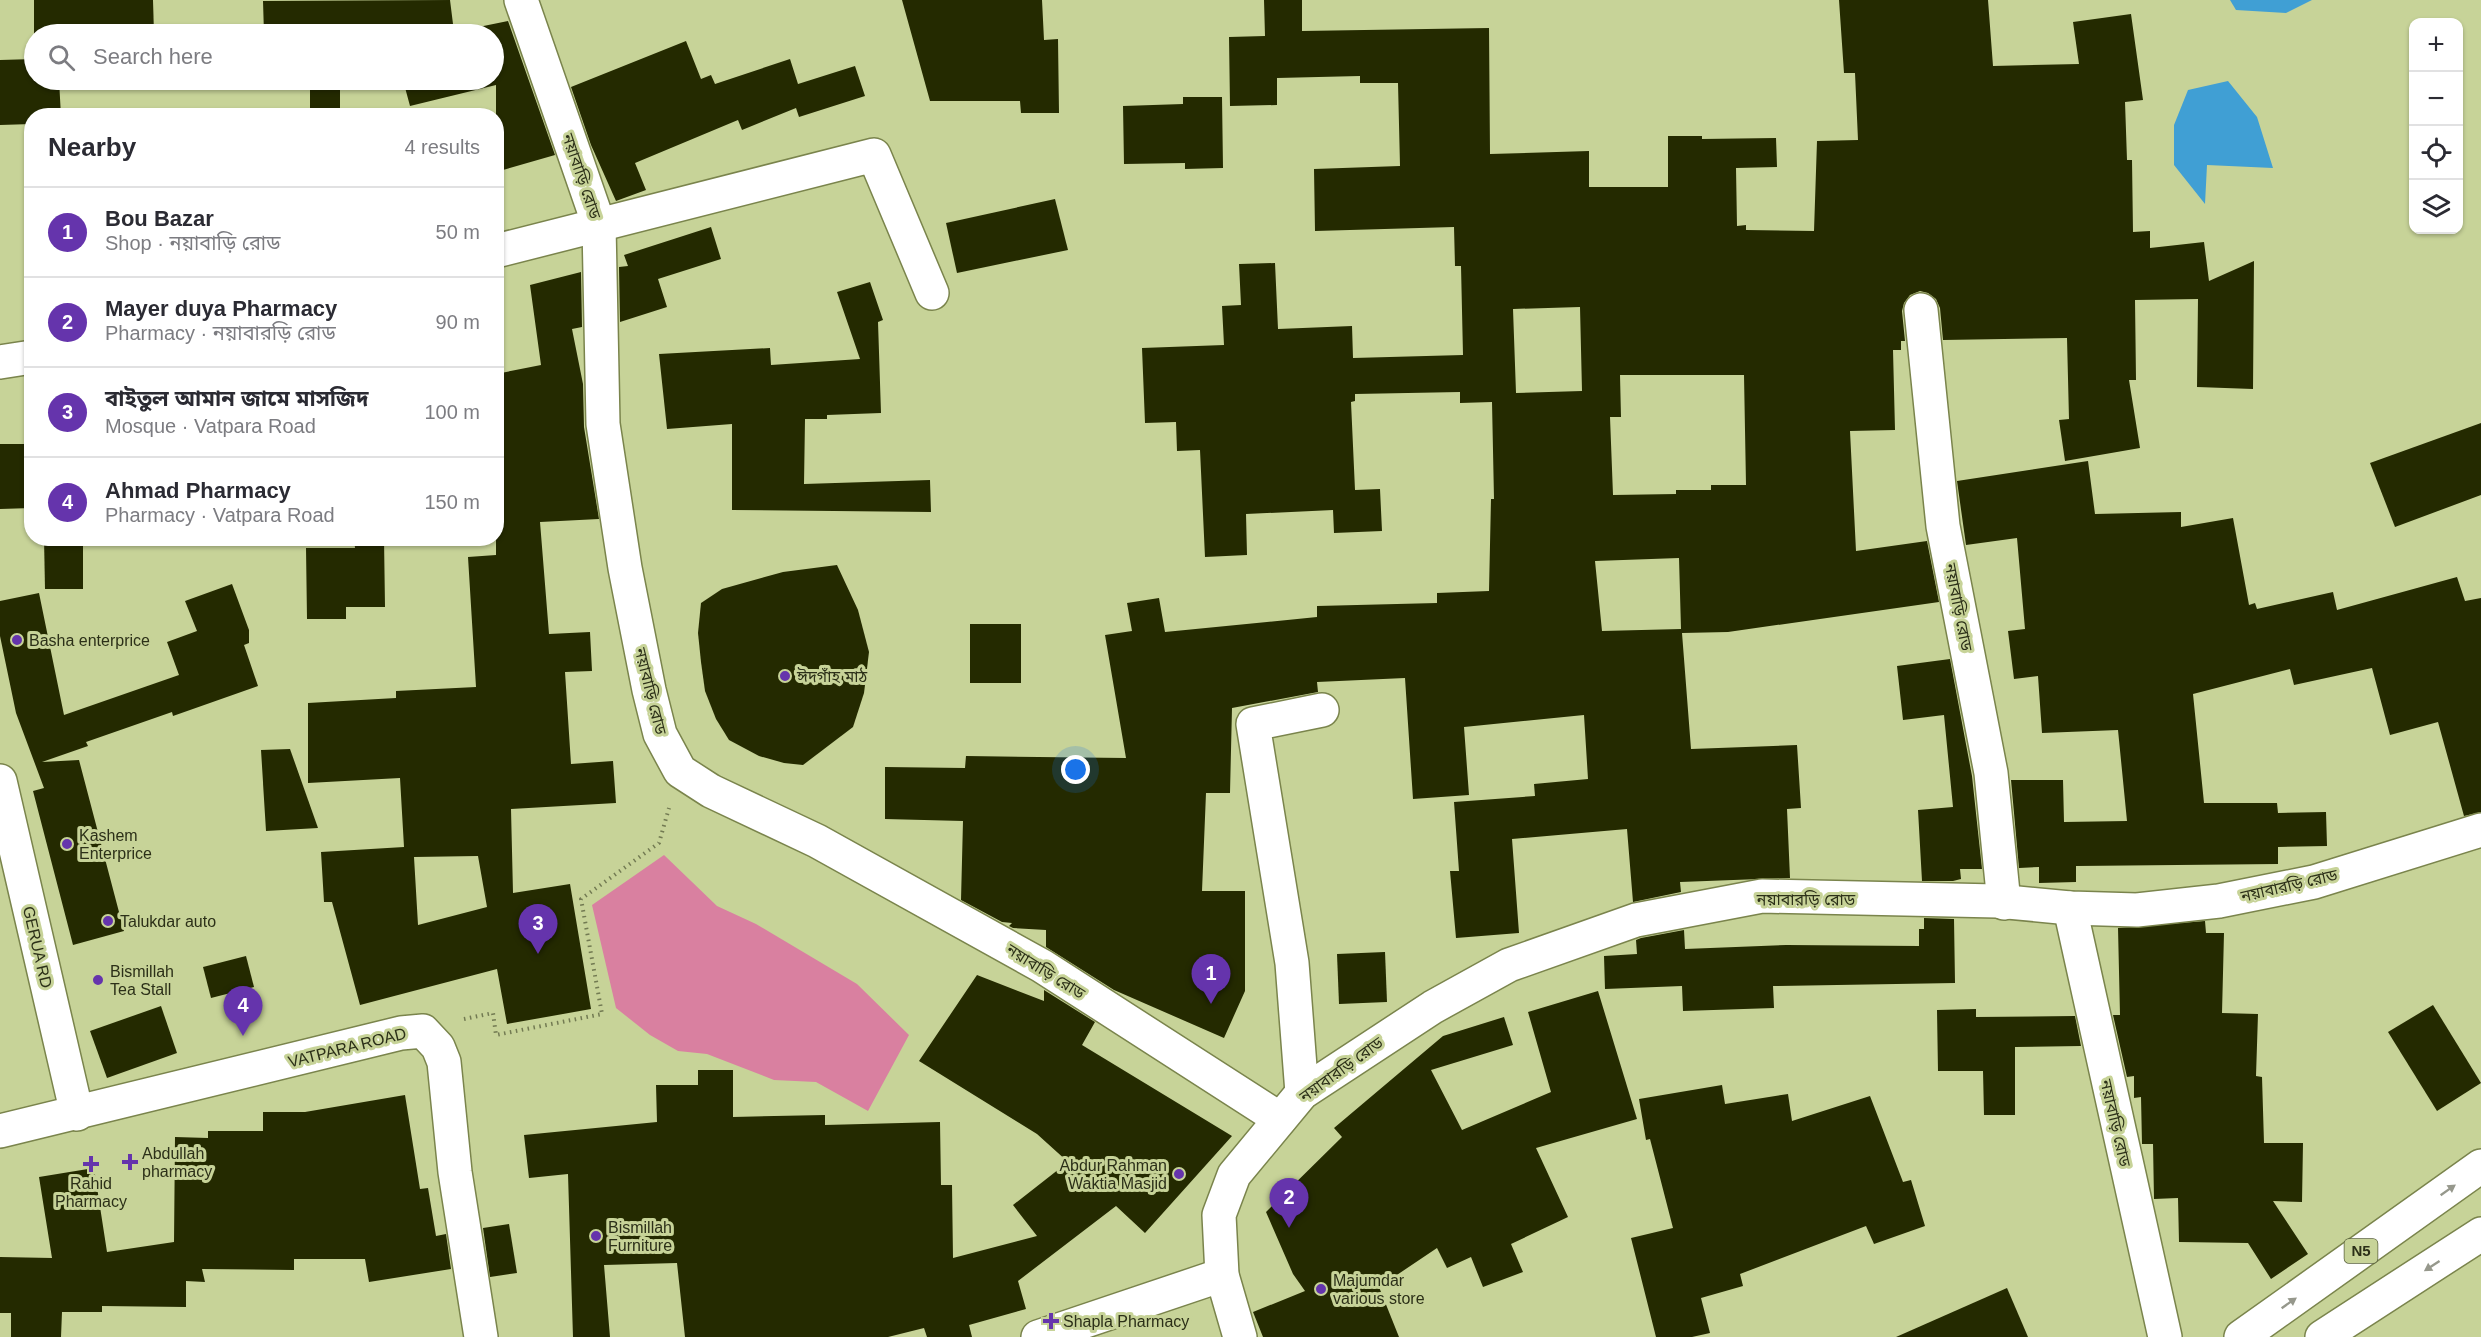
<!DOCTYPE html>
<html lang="en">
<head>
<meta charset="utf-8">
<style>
	:root { --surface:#fff; --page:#f7f7f7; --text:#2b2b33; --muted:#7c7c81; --line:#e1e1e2; --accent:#6534ac }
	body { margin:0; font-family:Helvetica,"Noto Sans Bengali",sans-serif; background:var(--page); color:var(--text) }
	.controls { position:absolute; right:18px; top:18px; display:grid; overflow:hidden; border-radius:12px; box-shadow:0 2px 4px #0004 }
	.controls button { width:54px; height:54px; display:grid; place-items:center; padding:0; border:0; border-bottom:2px solid var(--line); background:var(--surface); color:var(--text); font:30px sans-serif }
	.you { position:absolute; left:1076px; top:770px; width:21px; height:21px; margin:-15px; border:4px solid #fff; border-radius:50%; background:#1a73e8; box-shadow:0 0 0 9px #1a73e833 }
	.badge { display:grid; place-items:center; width:39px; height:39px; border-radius:50%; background:var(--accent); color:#fff; font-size:20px; font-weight:700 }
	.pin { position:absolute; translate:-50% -50px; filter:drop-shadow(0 2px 3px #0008) }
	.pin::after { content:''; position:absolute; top:32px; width:21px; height:18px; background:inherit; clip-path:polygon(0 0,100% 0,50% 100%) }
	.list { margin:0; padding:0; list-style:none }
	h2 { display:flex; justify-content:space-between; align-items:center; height:78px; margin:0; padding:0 24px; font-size:26px }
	h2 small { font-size:20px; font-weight:400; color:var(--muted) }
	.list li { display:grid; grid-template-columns:39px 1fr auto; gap:18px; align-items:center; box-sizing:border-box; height:90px; padding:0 24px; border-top:2px solid var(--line) }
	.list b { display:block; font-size:22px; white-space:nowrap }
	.list p { margin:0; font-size:20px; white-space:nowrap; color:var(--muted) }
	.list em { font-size:20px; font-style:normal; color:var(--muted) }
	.icon { flex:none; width:33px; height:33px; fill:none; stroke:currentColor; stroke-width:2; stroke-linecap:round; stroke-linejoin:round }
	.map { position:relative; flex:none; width:2481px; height:1337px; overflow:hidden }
	.search { position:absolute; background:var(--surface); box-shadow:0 2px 4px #0004; left:24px; top:24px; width:480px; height:66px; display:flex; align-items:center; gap:15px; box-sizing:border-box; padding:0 21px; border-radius:33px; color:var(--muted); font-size:22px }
	.panel { position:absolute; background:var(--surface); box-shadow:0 2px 4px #0004; left:24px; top:108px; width:480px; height:438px; border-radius:24px }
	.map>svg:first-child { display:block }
</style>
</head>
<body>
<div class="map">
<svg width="2481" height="1337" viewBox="0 0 2481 1337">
	<rect width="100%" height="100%" fill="#c7d398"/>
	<path fill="#d980a0" d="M664 855 717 906 756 924 857 984 909 1035 868 1111 816 1082 774 1080 707 1054 678 1051 650 1035 616 1008 592 905Z"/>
	<g fill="#409fd4">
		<path d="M2230 0H2312L2286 13 2236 10Z"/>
		<path d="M2228 81 2257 117 2273 168 2207 165 2205 204 2174 165V125L2188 90Z"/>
	</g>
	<g fill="#242a00" fill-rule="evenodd">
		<path d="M34 0H153L154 34H34Z"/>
		<path d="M450 0 454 32 508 21 555 155 496 172V85L410 106 403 80H494V34H264L263 1Z"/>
		<path d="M902 0H1042L1044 40 1058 39 1059 113H1021L1020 101H930Z"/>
		<path d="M1264 0H1302V31L1489 28 1490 154 1589 151V187H1668V136H1702V139L1776 138 1777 167 1736 168 1737 226 1746 225V230L1814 231 1817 141 1858 140 1855 73H1844L1839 0H1988L1993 66 2079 64 2073 22 2131 14 2143 100 2125 102 2127 160H2132L2133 232 2150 231V248L2204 242 2209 281 2254 261 2253 389 2197 387 2198 299 2135 300 2136 380H2129L2140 448 2065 461 2059 420 2069 419 2067 338 1943 340 1940 308 1936 299 1928 293 1920 291 1910 295 1904 303 1902 311 1905 341H1901V350H1893L1895 430 1850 431 1856 551 1927 541 1939 602 1728 632 1682 633 1691 749 1797 745 1801 808 1787 809 1790 878 1680 882 1681 892 1633 902 1627 829 1512 839 1519 933 1456 938 1450 871H1459L1454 802 1535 796 1534 784 1588 779 1584 715 1464 727 1469 795 1413 799 1405 678 1317 682 1318 692 1232 708 1230 793H1206L1202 891H1245V991L1224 1038 1114 990 1046 947V930L1013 928 1009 926 1012 923 1002 922 961 900 963 821 885 819V767L965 768 966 756 1126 758 1105 635 1132 631 1127 603 1159 598 1165 632 1317 617V606L1437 603V593L1489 591 1491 499H1494L1492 402 1460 403V392L1355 394V401L1351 402 1355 490 1380 489 1382 531 1334 533 1333 510 1246 514 1247 555 1205 557 1200 450 1177 451 1176 422 1145 423 1142 348 1224 345 1222 306 1241 305 1239 264 1275 263 1278 329 1352 326 1353 358 1463 355 1461 266H1455L1454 227 1315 231 1314 169 1400 166 1398 83H1360V76L1277 78V105L1230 106 1229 37 1265 36ZM1580 307 1582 391 1516 393 1513 309ZM1620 375H1744L1746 485H1711V490H1676V494L1613 495 1610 417H1621ZM1679 558 1681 629 1602 631 1595 561Z"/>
		<path d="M686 41 701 79 711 75 715 84 790 59 798 84 855 66 865 96 799 117 796 108 742 130 738 120 635 163 646 190 616 201 591 145 571 87Z"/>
		<path d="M34 59V80H59L61 116H32V124L0 125V60Z"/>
		<rect x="310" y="80" width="30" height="36"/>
		<path d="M1183 97H1222L1223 168 1185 169V163L1124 164 1123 106 1183 104Z"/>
		<path d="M1055 199 1068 250 957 273 946 223Z"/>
		<path d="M711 227 721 259 658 279 667 307 620 322 619 267 628 266 624 255Z"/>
		<path d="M581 272 582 327 572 329 583 384 584 427 599 519 540 522 549 634 590 632 592 671 565 672 571 764 613 761 616 803 511 809 513 893 570 884 591 1009 507 1024 497 969 360 1005 332 902H324L321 852 404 847 400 778 308 783V703L396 698V691L476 687 468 557 496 555V374L541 365 530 285ZM478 856 487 907 418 925 414 857Z"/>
		<path d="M870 282 883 320 878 322 881 413 827 415V419H805L804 484 930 480 931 512 732 510V424L667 429 659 354 770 348 771 365 860 359 837 292Z"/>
		<path d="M2481 423V495L2395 527 2370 463Z"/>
		<path d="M0 444H32V508L0 509Z"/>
		<path d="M2088 461 2095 514 2181 512V527L2233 518 2249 605 2255 603 2257 609 2333 592 2337 610 2457 577 2465 601 2481 598V812L2464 816 2438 722 2390 735 2372 668 2294 685 2290 669 2193 694 2204 803H2277L2278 813 2326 812 2327 846 2278 847V864L2076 866V882L2039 883V867L2019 868 2011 780H2063L2064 822 2127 821 2118 730 2042 733 2038 676 2014 679 2008 631 2025 629 2017 538 1966 545 1957 481Z"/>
		<path d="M44 538H83V589H45Z"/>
		<path d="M354 538H384L385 607H346V619H307L306 548H355Z"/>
		<path d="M837 565 858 610 869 652 864 693 853 727 803 765 784 763 759 756 729 740 716 719 705 691 701 662 698 633 701 603 722 589 783 572Z"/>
		<path d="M232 584 249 630V643L244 645 258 686 173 716 172 712 86 742 88 746 42 762 79 760 124 931 73 945 33 791 44 788 16 713 0 636V601L39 593 64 715 179 675 167 642 197 631 185 601Z"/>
		<rect x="970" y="624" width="51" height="59"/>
		<path d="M1950 659 1972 776 1982 869H1960L1961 879 1953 881H1922L1918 810 1953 807 1944 715 1903 720 1897 666Z"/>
		<path d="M290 749 318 828 266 831 261 750Z"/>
		<path d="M1924 918 1954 919 1955 983 1773 986 1774 1008 1683 1011 1682 986 1605 989 1604 956 1637 954 1636 940 1641 938 1684 930 1685 949 1786 945 1919 946V929H1924Z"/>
		<path d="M2205 921 2206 933H2224L2222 1013 2258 1014 2256 1076 2262 1077 2264 1143H2303L2302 1202 2273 1201 2308 1254 2271 1279 2248 1243 2179 1242 2178 1198 2154 1199 2153 1144H2142L2141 1097 2134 1098V1076L2127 1077 2113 1015H2120L2118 928Z"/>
		<path d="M1385 952 1387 1002 1339 1004 1337 954Z"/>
		<path d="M246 956 254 987 211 998 203 967Z"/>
		<path d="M977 975 1044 1001V990L1095 1022 1082 1045 1232 1136 1145 1233 1116 1206 1018 1281 1026 1309 969 1325 972 1337H927L924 1328 888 1337H685L677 1263 604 1265 610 1337H573L568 1174 529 1178 524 1135 657 1122 656 1085H698V1070H733V1117L825 1115V1125L940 1122 941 1185H952L953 1258 1037 1236 1013 1205 1068 1162 1037 1134 919 1061Z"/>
		<path d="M1598 991 1637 1119 1536 1148 1568 1217 1511 1244 1523 1272 1483 1287 1471 1257 1447 1268 1437 1248 1379 1287 1399 1337H1263L1253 1312 1305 1291 1293 1274 1266 1212 1342 1137 1334 1128 1443 1036 1504 1017 1513 1045 1431 1070 1462 1130 1551 1092 1528 1012Z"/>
		<path d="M2433 1005 2481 1083 2437 1111 2388 1032Z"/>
		<path d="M161 1006 177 1053 107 1078 90 1031Z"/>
		<path d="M1976 1009V1017L2075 1016 2081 1046 2015 1047V1115H1984L1983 1071H1938L1937 1010Z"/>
		<path d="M1722 1085 1725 1104 1788 1094 1792 1121 1870 1096 1903 1182 1911 1180 1925 1226 1874 1244 1866 1226 1740 1274 1743 1286 1701 1298 1710 1333 1692 1337H1656L1631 1238 1673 1228 1650 1139 1646 1140 1639 1099Z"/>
		<path d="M405 1095 420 1189 428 1188 436 1236 446 1234 451 1269 369 1282 365 1259H294V1270L202 1269 205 1282 186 1281V1307L102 1306V1312H62L61 1337H11V1313H0V1257L52 1258 39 1177 94 1168 107 1252 174 1242 175 1137 208 1138V1131H263V1112H305Z"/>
		<path d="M509 1224 517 1273 490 1277 483 1228Z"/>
		<path d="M2007 1288 2028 1337H1896Z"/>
	</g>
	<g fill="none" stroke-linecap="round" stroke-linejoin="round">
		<defs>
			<g id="minor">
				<path d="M521 0 599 225 603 424 625 568 649 690 660 734 680 771 711 791 817 841 1042 966 1280 1119"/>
				<path d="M496 251 874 155 932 293"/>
				<path d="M1921 310 1943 526 1991 773 2004 903"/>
				<path d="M0 362 32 357"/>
				<path d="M0 781 77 1114"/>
				<path d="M2070 908 2165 1337"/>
				<path d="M1302 1093 1292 963 1253 724 1322 710"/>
				<path d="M0 1131 401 1033 423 1031 438 1047 444 1062 455 1172 481 1337"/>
				<path d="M1038 1337 1222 1275"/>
				<path d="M1240 1337 1222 1275 1219 1215 1234 1175 1302 1093 1433 1007 1509 965 1636 920 1762 896 1997 901 2070 908 2137 910 2219 901 2314 882 2481 830"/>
			</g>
			<g id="highway">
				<path d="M2241 1337 2481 1166"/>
				<path d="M2322 1337 2481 1234"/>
			</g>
		</defs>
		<use href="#minor" stroke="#7a844c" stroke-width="36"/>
		<use href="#highway" stroke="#7a844c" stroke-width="36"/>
		<path stroke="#727a52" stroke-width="4" stroke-dasharray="1.5 4.5" stroke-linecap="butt" d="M464 1019 493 1013 496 1035 602 1014 581 899 659 843 669 808"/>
		<use href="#minor" stroke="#fff" stroke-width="33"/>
		<use href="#highway" stroke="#fff" stroke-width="33"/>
	</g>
	<defs><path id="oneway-solid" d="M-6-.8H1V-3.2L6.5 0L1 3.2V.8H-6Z" transform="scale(1.5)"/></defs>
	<g fill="#96988c">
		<use href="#oneway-solid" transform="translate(2448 1190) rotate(-35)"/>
		<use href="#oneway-solid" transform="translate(2432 1266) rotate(147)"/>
		<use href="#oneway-solid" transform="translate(2289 1303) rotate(-35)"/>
	</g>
	<g fill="#6534ac" stroke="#c7d398" stroke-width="2">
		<circle cx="17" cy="640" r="6"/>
		<circle cx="785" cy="676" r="6"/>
		<circle cx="67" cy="844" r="6"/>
		<circle cx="108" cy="921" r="6"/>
		<circle cx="98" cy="980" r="6"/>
		<path d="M127 1153h6v6h6v6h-6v6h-6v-6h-6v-6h6z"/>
		<path d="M88 1155h6v6h6v6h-6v6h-6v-6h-6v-6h6z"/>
		<circle cx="1179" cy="1174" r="6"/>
		<circle cx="596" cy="1236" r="6"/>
		<circle cx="1321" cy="1289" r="6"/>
		<path d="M1048 1312h6v6h6v6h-6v6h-6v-6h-6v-6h6z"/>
	</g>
	<g text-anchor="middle" stroke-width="6" stroke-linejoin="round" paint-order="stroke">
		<rect fill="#c7d398" stroke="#5a613e" stroke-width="1.5" x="2344.5" y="1239" width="33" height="24" rx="4.5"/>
		<g font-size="15" font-weight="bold" fill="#2c3018">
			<text x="2361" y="1256">N5</text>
		</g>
		<g font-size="16" fill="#2c3018" stroke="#c7d398">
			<text transform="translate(582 176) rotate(71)" y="6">নয়াবাড়ি রোড</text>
			<text transform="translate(1959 607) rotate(79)" y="6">নয়াবাড়ি রোড</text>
			<text transform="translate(651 691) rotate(76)" y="6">নয়াবাড়ি রোড</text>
			<text transform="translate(2289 885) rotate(-13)" y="6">নয়াবারড়ি রোড</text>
			<text x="1806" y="905">নয়াবারড়ি রোড</text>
			<text transform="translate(38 947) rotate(77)" y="6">GERUA RD</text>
			<text transform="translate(1046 971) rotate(32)" y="6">নয়াবাড়ি রোড</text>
			<text transform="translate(347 1047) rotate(-14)" y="6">VATPARA ROAD</text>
			<text transform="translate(1341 1069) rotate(-36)" y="6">নয়াবারড়ি রোড</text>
			<text transform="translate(2116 1123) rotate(77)" y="6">নয়াবাড়ি রোড</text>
		</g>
		<g font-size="16" fill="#2c3018" stroke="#c7d398" text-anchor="start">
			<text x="29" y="646">Basha enterprice</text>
			<text x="797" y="682">ঈদগাঁহ মাঠ</text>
			<text x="79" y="841">Kashem<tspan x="79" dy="18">Enterprice</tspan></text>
			<text x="120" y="927">Talukdar auto</text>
			<text x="110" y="977">Bismillah<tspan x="110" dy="18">Tea Stall</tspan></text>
			<text x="142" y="1159">Abdullah<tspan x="142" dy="18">pharmacy</tspan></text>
			<text x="1167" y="1171" text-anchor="end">Abdur Rahman<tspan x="1167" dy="18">Waktia Masjid</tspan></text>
			<text x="91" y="1189" text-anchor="middle">Rahid<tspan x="91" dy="18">Pharmacy</tspan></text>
			<text x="608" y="1233">Bismillah<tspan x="608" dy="18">Furniture</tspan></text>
			<text x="1333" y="1286">Majumdar<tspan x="1333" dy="18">various store</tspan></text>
			<text x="1063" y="1327">Shapla Pharmacy</text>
		</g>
	</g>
</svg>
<div class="controls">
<button>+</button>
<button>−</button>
<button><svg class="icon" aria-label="locate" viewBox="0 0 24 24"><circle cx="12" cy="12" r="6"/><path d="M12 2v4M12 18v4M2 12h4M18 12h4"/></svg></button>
<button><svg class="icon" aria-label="layers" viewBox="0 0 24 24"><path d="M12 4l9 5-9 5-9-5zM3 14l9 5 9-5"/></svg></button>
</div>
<div class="you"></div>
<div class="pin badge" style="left:1211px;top:1004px">1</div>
<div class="pin badge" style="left:1289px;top:1228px">2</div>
<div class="pin badge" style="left:538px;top:954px">3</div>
<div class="pin badge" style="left:243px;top:1036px">4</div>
<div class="search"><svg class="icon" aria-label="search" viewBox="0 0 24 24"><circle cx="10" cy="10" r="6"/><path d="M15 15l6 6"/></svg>Search here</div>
<section class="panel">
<h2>Nearby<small>4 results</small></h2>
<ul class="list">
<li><span class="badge">1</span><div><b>Bou Bazar</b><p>Shop · নয়াবাড়ি রোড</p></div><em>50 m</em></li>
<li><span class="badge">2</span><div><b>Mayer duya Pharmacy</b><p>Pharmacy · নয়াবারড়ি রোড</p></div><em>90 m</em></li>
<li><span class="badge">3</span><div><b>বাইতুল আমান জামে মাসজিদ</b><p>Mosque · Vatpara Road</p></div><em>100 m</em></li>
<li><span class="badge">4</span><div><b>Ahmad Pharmacy</b><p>Pharmacy · Vatpara Road</p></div><em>150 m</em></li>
</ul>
</section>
</div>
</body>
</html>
